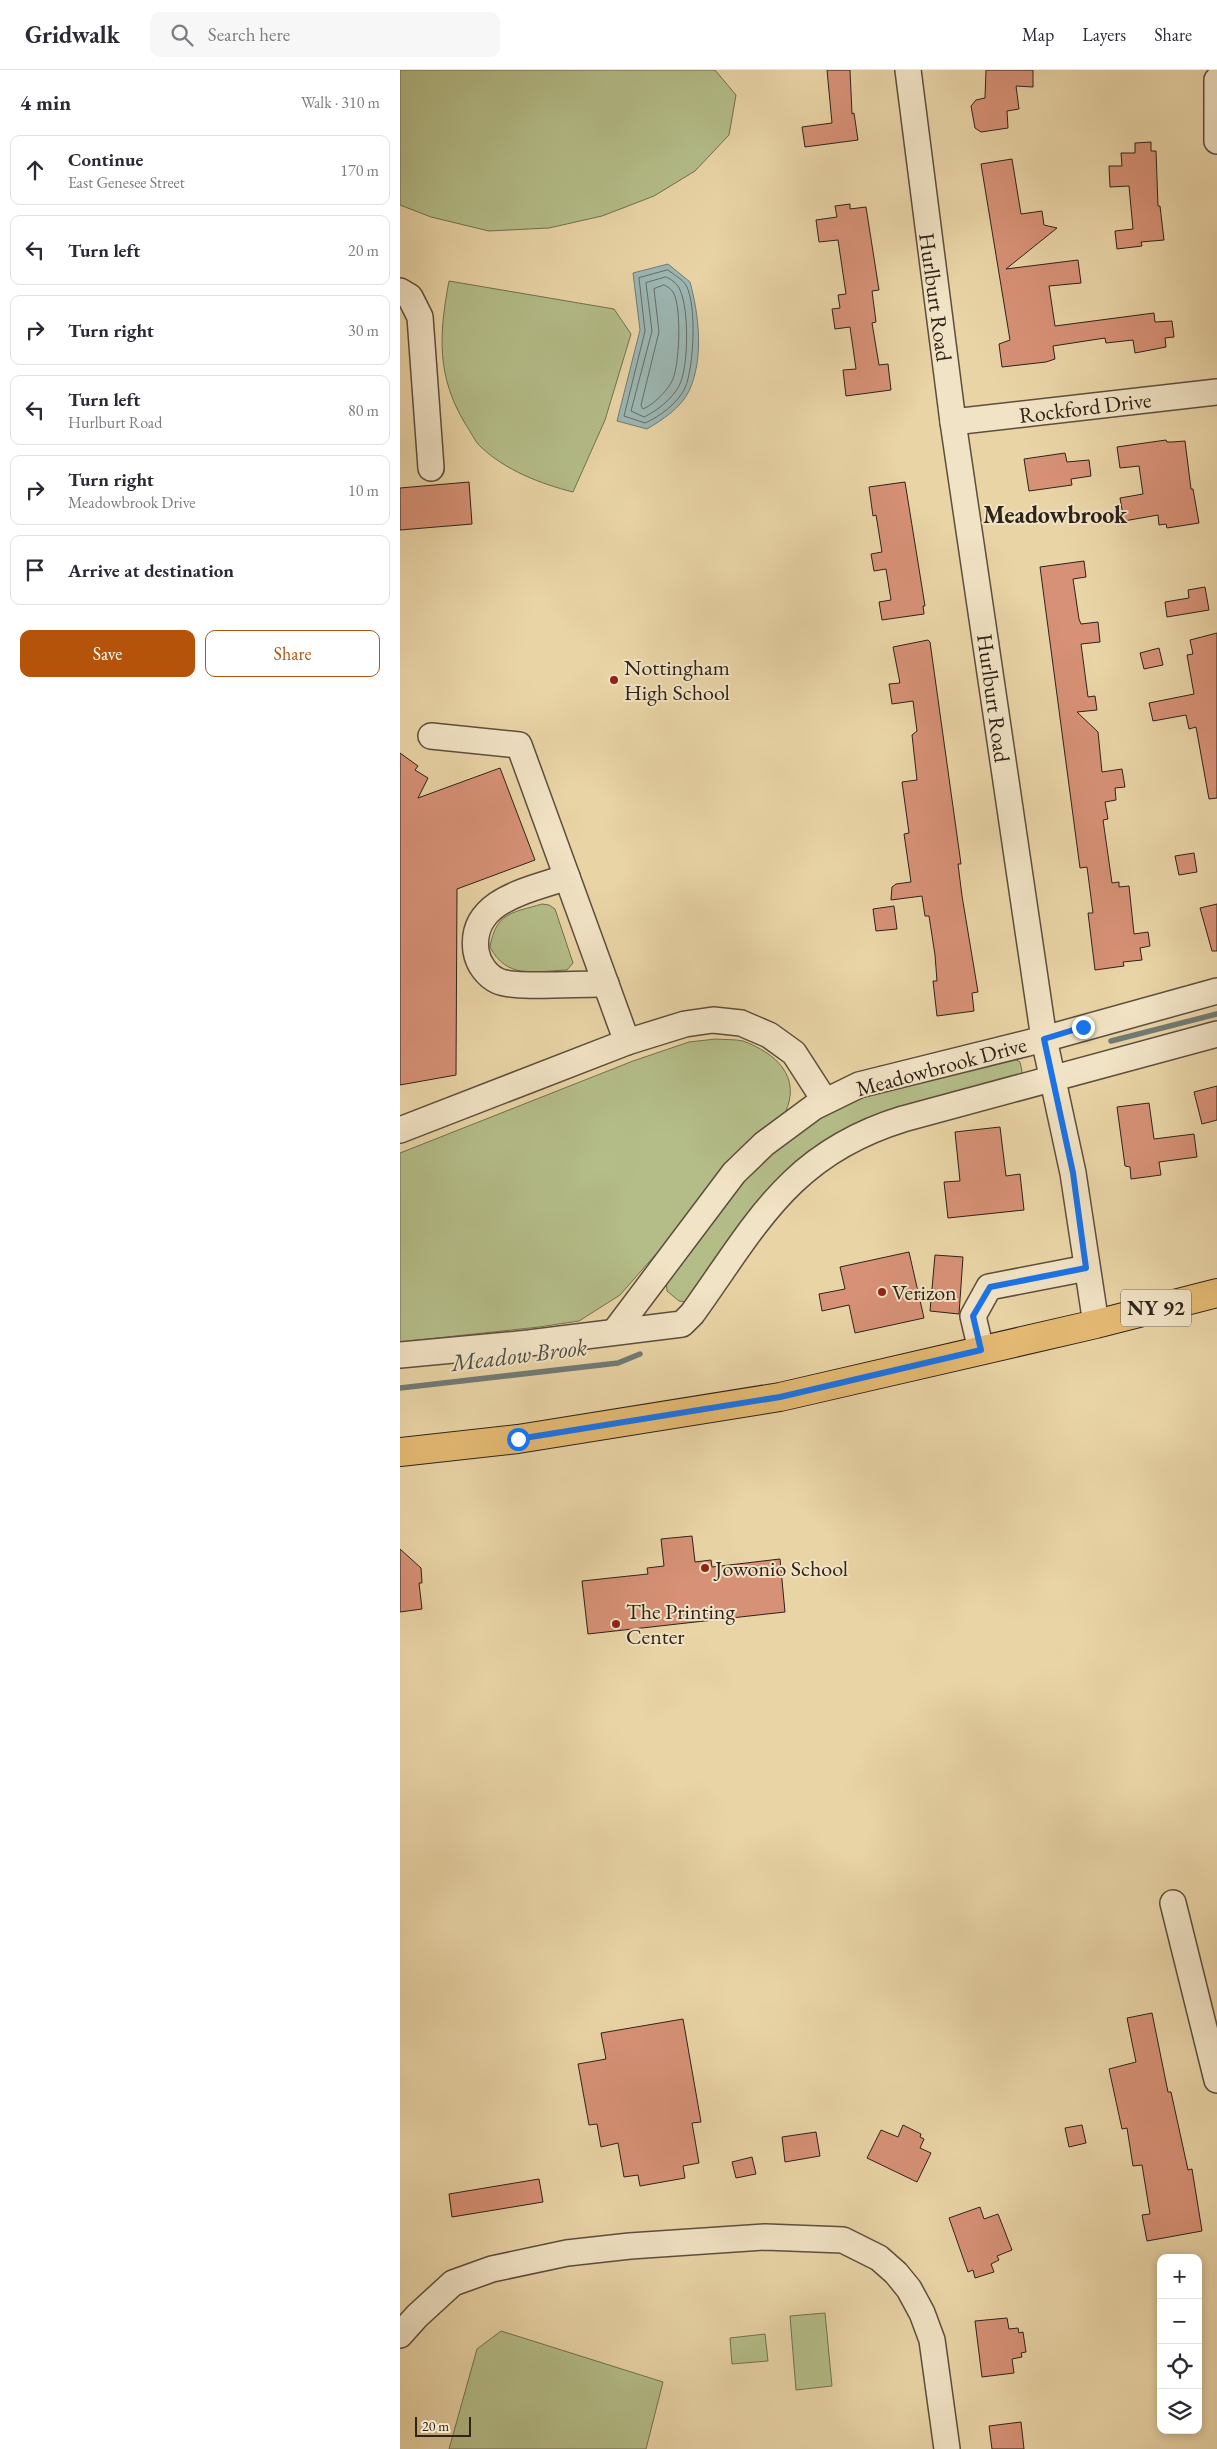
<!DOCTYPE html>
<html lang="en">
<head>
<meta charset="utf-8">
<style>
	:root { --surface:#fff; --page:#f7f7f7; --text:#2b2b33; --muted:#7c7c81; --line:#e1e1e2; --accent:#b45309 }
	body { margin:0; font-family:"EB Garamond",serif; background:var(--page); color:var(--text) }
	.controls { position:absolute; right:15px; bottom:15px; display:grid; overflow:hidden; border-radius:10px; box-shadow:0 2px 8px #0003 }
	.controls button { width:45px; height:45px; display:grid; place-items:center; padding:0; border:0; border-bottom:1px solid var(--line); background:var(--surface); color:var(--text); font:25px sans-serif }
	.scale { position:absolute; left:15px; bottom:12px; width:56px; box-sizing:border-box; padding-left:5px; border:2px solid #2e2219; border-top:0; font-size:14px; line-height:18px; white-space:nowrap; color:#2e2219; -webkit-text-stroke:4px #f1e3c5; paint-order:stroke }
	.stop { position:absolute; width:15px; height:15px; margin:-11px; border:4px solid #1a73e8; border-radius:50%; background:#fff }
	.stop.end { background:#1a73e8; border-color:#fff; box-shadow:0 1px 5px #0008 }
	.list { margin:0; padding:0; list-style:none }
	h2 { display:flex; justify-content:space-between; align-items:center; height:65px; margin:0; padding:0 20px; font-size:21px }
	h2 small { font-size:16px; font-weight:400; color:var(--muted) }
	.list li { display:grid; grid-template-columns:32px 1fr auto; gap:15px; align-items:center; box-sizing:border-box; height:70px; margin:0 10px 10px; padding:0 10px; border:1px solid var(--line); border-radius:10px }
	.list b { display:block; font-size:19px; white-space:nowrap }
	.list p { margin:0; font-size:16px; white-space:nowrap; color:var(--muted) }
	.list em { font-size:16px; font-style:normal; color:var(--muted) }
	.actions { display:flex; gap:10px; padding:15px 20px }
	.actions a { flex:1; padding:11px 0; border:1px solid var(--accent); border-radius:10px; text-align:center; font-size:18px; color:var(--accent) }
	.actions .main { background:var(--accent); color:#fff }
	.icon { flex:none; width:28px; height:28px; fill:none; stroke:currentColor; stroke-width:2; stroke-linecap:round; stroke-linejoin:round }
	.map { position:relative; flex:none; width:817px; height:2379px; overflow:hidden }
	header { display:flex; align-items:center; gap:30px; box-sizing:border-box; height:70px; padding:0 25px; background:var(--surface); border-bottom:1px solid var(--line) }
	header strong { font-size:24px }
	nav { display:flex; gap:28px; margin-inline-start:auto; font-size:18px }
	.search { width:350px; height:45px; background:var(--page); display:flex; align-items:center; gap:12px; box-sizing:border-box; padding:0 18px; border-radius:10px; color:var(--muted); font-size:19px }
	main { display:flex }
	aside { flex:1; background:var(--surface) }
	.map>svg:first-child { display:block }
</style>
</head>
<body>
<header>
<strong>Gridwalk</strong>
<div class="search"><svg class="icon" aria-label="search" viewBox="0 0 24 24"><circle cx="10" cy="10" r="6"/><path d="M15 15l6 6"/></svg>Search here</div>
<nav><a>Map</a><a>Layers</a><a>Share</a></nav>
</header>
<main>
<aside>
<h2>4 min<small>Walk · 310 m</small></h2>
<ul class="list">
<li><svg class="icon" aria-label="ahead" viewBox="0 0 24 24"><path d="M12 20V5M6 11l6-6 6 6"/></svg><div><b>Continue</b><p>East Genesee Street</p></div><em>170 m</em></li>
<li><svg class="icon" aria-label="left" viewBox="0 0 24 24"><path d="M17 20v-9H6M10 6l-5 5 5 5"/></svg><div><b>Turn left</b></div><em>20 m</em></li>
<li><svg class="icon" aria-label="right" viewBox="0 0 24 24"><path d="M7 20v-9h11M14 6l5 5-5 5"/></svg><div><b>Turn right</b></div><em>30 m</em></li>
<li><svg class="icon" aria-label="left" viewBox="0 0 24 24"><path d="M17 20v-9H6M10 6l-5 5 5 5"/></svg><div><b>Turn left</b><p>Hurlburt Road</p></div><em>80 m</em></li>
<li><svg class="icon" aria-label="right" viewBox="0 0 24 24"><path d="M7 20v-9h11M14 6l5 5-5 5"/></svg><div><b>Turn right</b><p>Meadowbrook Drive</p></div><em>10 m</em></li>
<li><svg class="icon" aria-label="arrive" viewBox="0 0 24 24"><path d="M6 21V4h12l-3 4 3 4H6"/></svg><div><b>Arrive at destination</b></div></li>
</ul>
<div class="actions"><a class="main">Save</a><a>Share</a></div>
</aside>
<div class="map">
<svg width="817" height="2379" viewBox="0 0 817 2379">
	<rect width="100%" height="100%" fill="#e9d4a6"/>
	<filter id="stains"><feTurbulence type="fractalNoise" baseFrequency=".004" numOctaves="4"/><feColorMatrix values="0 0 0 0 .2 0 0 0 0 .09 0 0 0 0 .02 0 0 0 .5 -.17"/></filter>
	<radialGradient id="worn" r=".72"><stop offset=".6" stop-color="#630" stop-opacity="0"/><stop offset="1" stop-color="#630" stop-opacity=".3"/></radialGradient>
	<g fill="#b4bd88" stroke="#717050">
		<path d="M0 0H315L336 25 329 65 295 101 254 126 202 146 149 158 89 161 31 147 0 135Z"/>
		<path d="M49 211 214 239 231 264 205 350 173 422C141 414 105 400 81 377 75 372 71 362 66 355 36 306 39 264 49 211Z"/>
		<path d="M142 834 149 835 155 839 173 893 167 900C135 901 107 910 90 877 96 842 112 843 142 834Z"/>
		<path d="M316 969C324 970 335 969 343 971 376 983 402 1007 385 1043L292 1143 220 1225 179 1251 139 1257 0 1272V1083L233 991 289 972Z"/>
		<path d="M613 988 620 992 622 1001 621 1006 472 1051 286 1232 279 1231 267 1221 266 1211 314 1143 365 1084 436 1037 465 1026Z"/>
		<path d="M425 2243 432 2316 396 2320 390 2246Z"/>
		<path d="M101 2261 263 2312 246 2379H49L77 2279Z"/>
		<path d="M365 2264 368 2291 332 2294 330 2268Z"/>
	</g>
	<path fill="#9cb6b2" stroke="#707b75" d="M268 194 290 212C299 245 304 289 289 321 281 338 262 350 247 359L217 351 240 260 233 203Z"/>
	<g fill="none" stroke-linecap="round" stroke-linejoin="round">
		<g stroke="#656c66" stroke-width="1">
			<path d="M268 200C273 204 282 209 286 215 297 235 294 297 285 318 278 333 259 347 245 353L224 346 245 261 239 208Z"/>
			<path d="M266 207C271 209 278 214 280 220 289 239 289 297 279 316 272 329 257 341 244 347L231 341 252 261 246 213Z"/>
			<path d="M264 215C267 216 271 219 273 222 282 236 280 299 271 313 265 323 254 334 243 339L241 335 259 262 254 219Z"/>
		</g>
		<g stroke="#707b75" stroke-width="5.5">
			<path d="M711 971 817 944"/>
			<path d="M0 1318 218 1293 240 1284"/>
		</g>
	</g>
	<g fill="#d79176" stroke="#2e2219">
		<path d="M427 0H450L452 44 454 43 458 70 405 77 402 57 432 53Z"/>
		<path d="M586 0H633V17L616 16 619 39 607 41 608 58 581 62 575 58 571 36 576 30 585 28Z"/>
		<path d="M751 72V81H756L758 136H760L764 170 741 172 742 176 717 179 715 161 733 159 729 116 710 117 709 96H722L721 83H735V73Z"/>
		<path d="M612 89 621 144 642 141 644 155 657 158 606 199 678 190 681 213 649 216 655 256 754 243 755 252 772 251 774 267 765 268 766 277 735 283 733 270 706 273 705 268 653 276 655 289 646 292 602 297 599 274 610 270 581 94Z"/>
		<path d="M450 134V139L466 137 479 220 472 221 476 252 472 253 479 295 488 294 491 320 446 326 443 300 456 299 450 257 435 259 432 239 440 238 438 225 446 224 438 170 419 172 416 150 437 147 435 136Z"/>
		<path d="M766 370 767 372H772L785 371 791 419H793L799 453 767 458 766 454 759 455 758 445 724 451 720 428 743 424 739 396 720 398 717 377Z"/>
		<path d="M665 383 667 392 689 390 691 406 671 409 672 415 629 421 624 389Z"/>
		<path d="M69 412 72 454 0 460V418Z"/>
		<path d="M505 412 525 536H523L524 544 482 550 479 532 491 530 486 499 474 501 471 484 482 482 476 445 473 446 469 417Z"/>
		<path d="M684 491 686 507 673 509 679 549 681 554 698 552 700 572 681 574 688 627 695 626 697 640 677 642 698 662 702 702 722 699 725 717 715 718 716 730 705 732 708 749 703 750 712 813 719 812V817L729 816 734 864 748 862 750 876 740 878 742 890 723 892 724 896 695 900 688 843H693L687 797 680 798 640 497Z"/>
		<path d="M805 517 809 540 767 547 765 532 789 528 788 520Z"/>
		<path d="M817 563V728L809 729 796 657 789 659 786 645 753 651 749 633 794 624 787 585 793 584 790 570Z"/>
		<path d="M528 570 530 572 561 794H558L562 826 578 922 572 923 574 941 537 946 533 911H537L535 885 529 846H525L522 826 491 830 492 817 496 814 511 812 504 764 509 763 502 712 517 710 512 665 517 661 513 631 492 634 489 614 500 613 493 577Z"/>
		<path d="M759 578 763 595 744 599 740 583Z"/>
		<path d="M0 683 18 696 15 700 28 708 18 728 100 698 135 790 57 819 56 1005 0 1015Z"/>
		<path d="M794 783 797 802 779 805 775 786Z"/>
		<path d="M817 834V881H812L800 838Z"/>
		<path d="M494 836 497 859 476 861 473 839Z"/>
		<path d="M817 1016V1050L802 1054 794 1022Z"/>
		<path d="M749 1033 754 1069 794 1064 797 1087 759 1092 761 1105 731 1109 730 1097 725 1096 717 1037Z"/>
		<path d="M600 1057 606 1106 620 1104 624 1140 548 1148 544 1112 560 1111 555 1062Z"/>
		<path d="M509 1182 524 1248 455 1263 449 1235 422 1241 419 1224 445 1219 440 1197Z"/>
		<path d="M535 1185 563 1187 559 1244 530 1241Z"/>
		<path d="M292 1466 295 1492 311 1490 312 1497 380 1489 385 1542 188 1564 182 1511 248 1504 247 1498 264 1496 261 1469Z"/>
		<path d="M0 1479 21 1498 22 1513H19L22 1539 0 1542Z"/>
		<path d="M752 1943 768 2022H771L788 2100 792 2099 802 2161 747 2171 742 2145 750 2144 742 2095 733 2096 727 2058 722 2059 709 1999 736 1992 727 1948Z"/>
		<path d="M283 1949 301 2052 292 2053 299 2093 283 2096 285 2108 240 2116 238 2105 224 2107 218 2073 201 2077 197 2054 189 2055 178 1994 206 1989 201 1963Z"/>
		<path d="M503 2055 521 2064 520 2067 524 2069 520 2078 531 2083 517 2112 467 2088 481 2060 498 2067Z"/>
		<path d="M682 2055 686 2073 669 2077 665 2058Z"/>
		<path d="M416 2062 420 2086 385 2092 382 2067Z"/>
		<path d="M352 2087 356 2104 336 2108 332 2092Z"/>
		<path d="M139 2109 143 2132 52 2147 49 2124Z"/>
		<path d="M580 2137 584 2149 598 2144 612 2180 597 2186 599 2190 591 2194 594 2202 575 2208 573 2200 568 2202 549 2148Z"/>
		<path d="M607 2248 609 2259 618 2258 619 2263 623 2262 626 2282 621 2283 622 2287 612 2289 614 2303 582 2307 575 2251Z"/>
		<path d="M621 2352 624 2379H592L589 2356Z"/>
	</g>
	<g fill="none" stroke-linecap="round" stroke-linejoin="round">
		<defs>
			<g id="minor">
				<path d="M508 0 553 352 644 969 673 1103 696 1254"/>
				<path d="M817 10V71"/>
				<path d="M0 221 10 227 20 247 31 398"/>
				<path d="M553 352 817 322"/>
				<path d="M31 666 119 675 227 972"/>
				<path d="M167 807C130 820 69 830 76 881 78 894 87 906 98 911 116 919 182 913 206 914"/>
				<path d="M0 1060 227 972 285 954 313 950 341 953 369 965 394 983 425 1031"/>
				<path d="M215 1261 334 1103 364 1074 414 1037 459 1015 644 969 817 921"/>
				<path d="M581 1280 573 1246 589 1217 687 1198"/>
				<path d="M0 1285 129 1273 282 1254 292 1244C356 1155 389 1084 503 1049L817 964"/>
				<path d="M773 1833 817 2010"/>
				<path d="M0 2265 17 2246 53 2213 92 2199 167 2183 230 2176 365 2167 443 2170 479 2188 496 2203 509 2219 522 2243 532 2270 547 2379"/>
			</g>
			<path id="major" d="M0 1382 118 1369 380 1327 696 1254 817 1223"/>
		</defs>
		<use href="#minor" stroke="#5d4e3c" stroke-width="28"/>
		<use href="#major" stroke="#2e2219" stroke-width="30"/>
		<use href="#minor" stroke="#f1e3c5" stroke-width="25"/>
		<use href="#major" stroke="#e4ba73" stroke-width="28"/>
	</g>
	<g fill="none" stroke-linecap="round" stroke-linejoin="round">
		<path stroke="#1a73e8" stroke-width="6" d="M118 1369 380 1327 581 1280 573 1246 590 1217 686 1198 673 1103 644 969 683 957"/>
	</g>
	<g fill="#8f2418" stroke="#f1e3c5" stroke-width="2">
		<circle cx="214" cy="610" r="5"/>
		<circle cx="482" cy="1222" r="5"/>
		<circle cx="305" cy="1498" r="5"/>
		<circle cx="216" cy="1554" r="5"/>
	</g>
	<g text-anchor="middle" stroke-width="4" stroke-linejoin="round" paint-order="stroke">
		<rect fill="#f1e3c5" stroke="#685c4d" stroke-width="1" x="721" y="1219.5" width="70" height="37" rx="4"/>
		<g font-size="21" font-weight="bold" fill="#2e2219">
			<text x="756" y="1245">NY 92</text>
		</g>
		<g font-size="22" fill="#2e2219" stroke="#f1e3c5">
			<text transform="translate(536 227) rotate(82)" y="8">Hurlburt Road</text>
			<text transform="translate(685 337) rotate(-7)" y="8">Rockford Drive</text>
			<text transform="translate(594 628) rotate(82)" y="8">Hurlburt Road</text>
			<text transform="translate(541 996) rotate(-15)" y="8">Meadowbrook Drive</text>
		</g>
		<g font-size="22" fill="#2e2219" stroke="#f1e3c5" text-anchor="start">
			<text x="224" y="605">Nottingham<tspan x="224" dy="25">High School</tspan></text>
			<text x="492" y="1230">Verizon</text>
			<text x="315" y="1506">Jowonio School</text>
			<text x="226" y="1549">The Printing<tspan x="226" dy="25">Center</tspan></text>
		</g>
		<g font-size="24" font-weight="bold" fill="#2e2219" stroke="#f1e3c5">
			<text x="655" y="453">Meadowbrook</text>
		</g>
		<g font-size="24" font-style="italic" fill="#4f4e47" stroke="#f1e3c5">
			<text transform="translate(119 1285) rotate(-7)" y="8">Meadow Brook</text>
		</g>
	</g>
	<rect width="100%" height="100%" filter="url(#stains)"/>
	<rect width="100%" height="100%" fill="url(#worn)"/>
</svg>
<div class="controls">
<button>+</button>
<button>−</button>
<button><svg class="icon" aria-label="locate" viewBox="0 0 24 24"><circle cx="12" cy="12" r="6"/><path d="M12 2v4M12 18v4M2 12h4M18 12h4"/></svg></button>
<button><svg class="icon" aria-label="layers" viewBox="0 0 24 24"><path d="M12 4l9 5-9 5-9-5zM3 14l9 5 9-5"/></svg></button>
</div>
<div class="scale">20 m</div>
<div class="stop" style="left:118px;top:1369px"></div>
<div class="stop end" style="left:683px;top:957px"></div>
</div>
</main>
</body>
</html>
